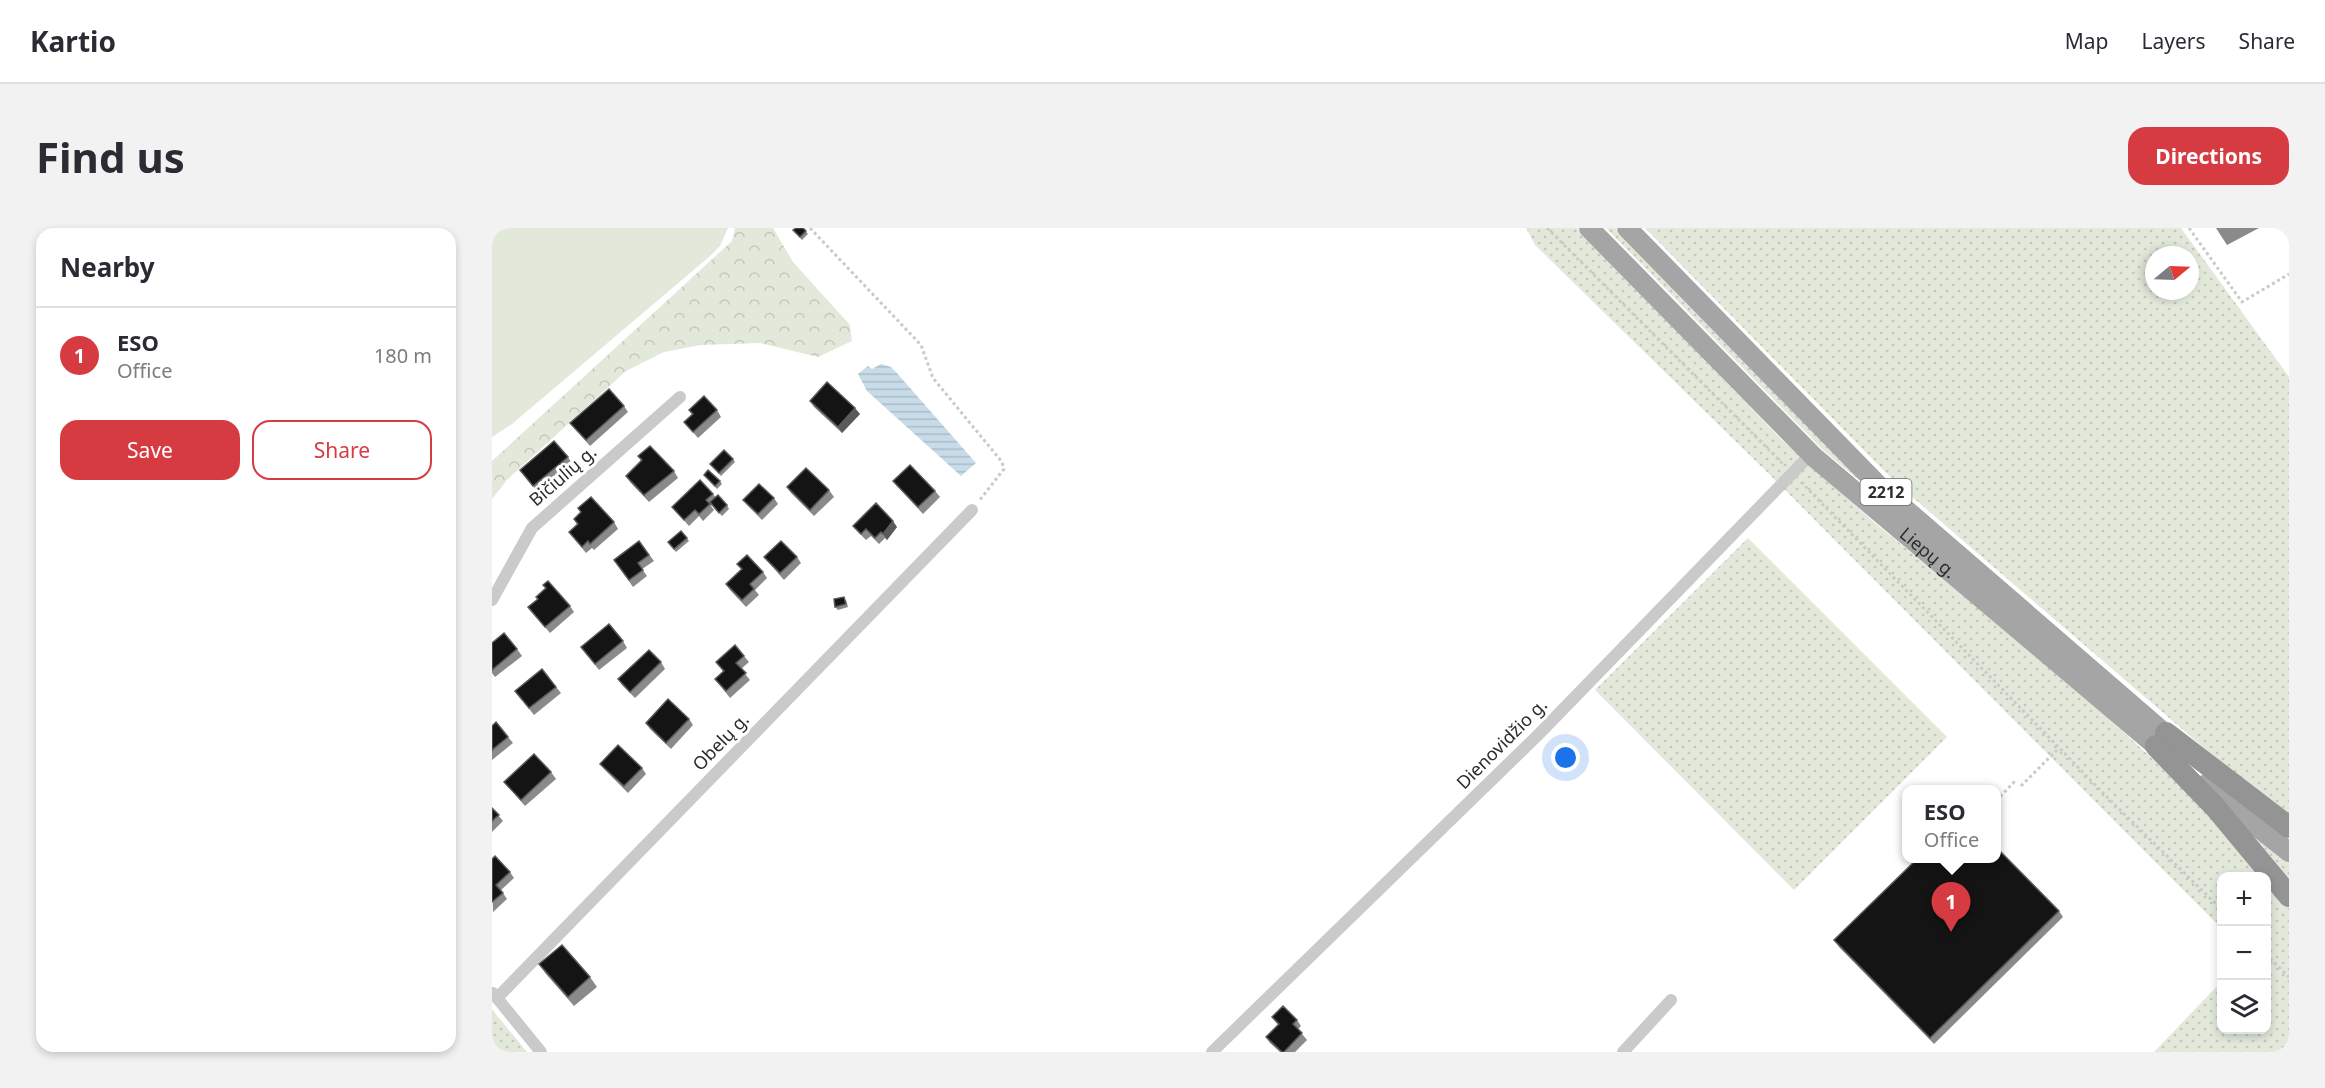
<!DOCTYPE html>
<html lang="en">
<head>
<meta charset="utf-8">
<style>
	:root { --surface:#fff; --page:#f2f2f3; --text:#2b2b33; --muted:#7c7c81; --line:#e1e1e2; --accent:#d73b42 }
	body { margin:0; font-family:"Noto Sans",sans-serif; background:var(--page); color:var(--text) }
	.controls { position:absolute; right:18px; bottom:18px; display:grid; overflow:hidden; border-radius:12px; box-shadow:0 3px 9px #0003 }
	.controls button { width:54px; height:54px; display:grid; place-items:center; padding:0; border:0; border-bottom:2px solid var(--line); background:var(--surface); color:var(--text); font:30px sans-serif }
	.compass { position:absolute; left:1653px; top:18px; width:54px; height:54px; border-radius:50%; background:var(--surface); box-shadow:0 3px 9px #0003; rotate:71deg }
	.you { position:absolute; left:1074px; top:530px; width:21px; height:21px; margin:-15px; border:4px solid #fff; border-radius:50%; background:#1a73e8; box-shadow:0 0 0 9px #1a73e833 }
	.badge { display:grid; place-items:center; width:39px; height:39px; border-radius:50%; background:var(--accent); color:#fff; font-size:20px; font-weight:700 }
	.pin { position:absolute; translate:-50% -50px; filter:drop-shadow(0 2px 3px #0008) }
	.pin::after { content:''; position:absolute; top:32px; width:21px; height:18px; background:inherit; clip-path:polygon(0 0,100% 0,50% 100%) }
	.popup { position:absolute; left:1410px; top:557px; width:99px; height:78px; box-sizing:border-box; display:grid; place-content:center; border-radius:12px; background:var(--surface); filter:drop-shadow(0 2px 4px #0005); font-size:20px; white-space:nowrap; color:var(--muted) }
	.popup b { font-size:22px; color:var(--text) }
	.popup::after { content:''; position:absolute; left:50%; top:100%; margin-left:-12px; border:12px solid transparent; border-top-color:var(--surface) }
	.list { margin:0; padding:0; list-style:none }
	h2 { display:flex; justify-content:space-between; align-items:center; height:78px; margin:0; padding:0 24px; font-size:26px }
	h2 small { font-size:20px; font-weight:400; color:var(--muted) }
	.list li { display:grid; grid-template-columns:39px 1fr auto; gap:18px; align-items:center; box-sizing:border-box; height:96px; padding:0 24px; border-top:2px solid var(--line) }
	.list b { display:block; font-size:22px; white-space:nowrap }
	.list p { margin:0; font-size:20px; white-space:nowrap; color:var(--muted) }
	.list em { font-size:20px; font-style:normal; color:var(--muted) }
	.actions { display:flex; gap:12px; padding:18px 24px }
	.actions a { flex:1; padding:14px 0; border:2px solid var(--accent); border-radius:18px; text-align:center; font-size:21px; color:var(--accent) }
	.actions .main { background:var(--accent); color:#fff }
	.icon { flex:none; width:33px; height:33px; fill:none; stroke:currentColor; stroke-width:2; stroke-linecap:round; stroke-linejoin:round }
	.map { position:relative; flex:none; width:1797px; height:824px; overflow:hidden; border-radius:18px }
	header { display:flex; align-items:center; gap:36px; box-sizing:border-box; height:84px; padding:0 30px; background:var(--surface); border-bottom:2px solid var(--line) }
	header strong { font-size:28px }
	nav { display:flex; gap:33px; margin-inline-start:auto; font-size:21px }
	.intro { display:flex; align-items:center; justify-content:space-between; box-sizing:border-box; height:144px; padding:0 36px }
	h1 { margin:0; font-size:42px }
	.button { padding:15px 27px; border-radius:18px; background:var(--accent); color:#fff; font-size:21px; font-weight:700 }
	main { display:flex; gap:36px; padding:0 36px }
	aside { flex:1; background:var(--surface); border-radius:18px; box-shadow:0 3px 9px #0003 }
	.map>svg:first-child { display:block }
</style>
</head>
<body>
<header>
<strong>Kartio</strong>
<nav><a>Map</a><a>Layers</a><a>Share</a></nav>
</header>
<div class="intro"><h1>Find us</h1><a class="button">Directions</a></div>
<main>
<aside>
<h2>Nearby<small></small></h2>
<ul class="list">
<li><span class="badge">1</span><div><b>ESO</b><p>Office</p></div><em>180 m</em></li>
</ul>
<div class="actions"><a class="main">Save</a><a>Share</a></div>
</aside>
<div class="map">
<svg width="1797" height="824" viewBox="0 0 1797 824">
	<defs>
		<pattern id="grass-dots" width="8" height="8" patternUnits="userSpaceOnUse" patternTransform="scale(1.5)"><rect width="8" height="8" fill="#e2e9db"/><path d="M2 2h.1M6 6h.1" fill="none" stroke="#c2c8bc" stroke-width="1.8" stroke-linecap="round"/></pattern>
		<pattern id="forest-crowns" width="20" height="18" patternUnits="userSpaceOnUse" patternTransform="scale(1.5)"><rect width="20" height="18" fill="#e2e9db"/><path d="M2 6a3 3 0 1 1 6 0M12 15a3 3 0 1 1 6 0" fill="none" stroke="#c2c8bc"/></pattern>
		<pattern id="water-rules" width="6" height="5" patternUnits="userSpaceOnUse" patternTransform="scale(1.5)"><rect width="6" height="5" fill="#c8dbe8"/><path d="M0 2.5h6" fill="none" stroke="#acbcc7"/></pattern>
	</defs>
	<rect width="100%" height="100%" fill="#fff"/>
	<g fill="url(#grass-dots)" fill-rule="evenodd">
		<path d="M1034 0H1085L1289 211 1383 295 1578 455 1702 569 1775 649 1797 680V824H1662L1729 754 1730 802H1774V648H1730L1729 700 1279 248 1043 17Z"/>
		<path d="M1114 0H1123L1366 247 1364 250 1331 222Z"/>
		<path d="M1153 0H1689L1797 149V588L1776 575 1404 255ZM1662 27H1698V63H1662Z"/>
		<path d="M1256 310 1455 509 1302 662 1103 462Z"/>
		<path d="M1757 602 1797 631V650L1795 648Z"/>
		<path d="M0 781 3 785 35 824H0Z"/>
	</g>
	<path fill="url(#forest-crowns)" d="M243 0H281L301 34 358 97 360 113 326 129 268 115 209 117 172 124 134 143 15 252 0 271V233L240 13Z"/>
	<path fill="#e2e9db" d="M0 0H236L228 18 217 29 20 196 0 209Z"/>
	<path fill="url(#water-rules)" d="M389 136 399 139 404 144 484 235 469 248 375 163 366 146 376 138 380 141Z"/>
	<g fill="none" stroke-linecap="round" stroke-linejoin="round">
		<g stroke="#cacaca" stroke-width="3" stroke-dasharray="3 3" stroke-linecap="butt">
			<path d="M318 0 429 117 441 150 510 234 512 241 487 273"/>
			<path d="M1055 0 1292 237"/>
			<path d="M1697 0 1750 74 1797 46"/>
			<path d="M1309 254 1613 567 1730 682"/>
			<path d="M1529 558 1567 520"/>
			<path d="M1504 573 1524 552"/>
			<path d="M1774 726 1797 749"/>
		</g>
		<g stroke="#cacaca" stroke-width="12">
			<path d="M0 372 40 300 188 169"/>
			<path d="M1 765 49 824"/>
			<path d="M5 770 480 282"/>
			<path d="M720 824 1045 508 1319 226"/>
			<path d="M1131 824 1179 772"/>
		</g>
		<g stroke="#a5a5a5" stroke-width="20">
			<path id="s1" d="M1097 0 1322 229 1675 527"/>
			<path d="M1135 0 1390 261 1684 515"/>
			<path d="M1712 557 1797 624"/>
		</g>
		<g stroke="#949494" stroke-width="22">
			<path d="M1674 505 1797 599"/>
			<path d="M1664 518 1723 579 1797 668"/>
		</g>
	</g>
	<g fill="#8a8a8a">
		<path d="M311 0 316 6 310 12 301 2Z"/>
		<path d="M1724 0H1767L1735 17Z"/>
		<path d="M318 173 368 186 350 205 322 179Z"/>
		<path d="M132 178 136 184 98 218 78 195Z"/>
		<path d="M197 182H225L229 189 206 210 192 194 200 186Z"/>
		<path d="M146 228 182 243 186 250 157 274 138 254 134 248 149 233Z"/>
		<path d="M76 229 80 236 46 264 28 242Z"/>
		<path d="M241 231 243 234 229 248 218 236Z"/>
		<path d="M212 247 228 253 230 256 225 261Z"/>
		<path d="M401 253 443 263 448 269 431 286 406 259Z"/>
		<path d="M295 259 337 262 342 269 322 288 299 265Z"/>
		<path d="M221 266 224 270 235 277 237 281 230 288 220 277 219 278 222 282 211 293 207 288 197 298 180 279Z"/>
		<path d="M282 270 286 276 270 292 256 278 251 272Z"/>
		<path d="M86 280 122 294 126 301 102 322 100 320 94 325 77 304 85 296 82 291 89 284Z"/>
		<path d="M361 298 405 299 395 312 393 310 387 316 379 308 374 312 366 304Z"/>
		<path d="M195 310 197 313 184 324 176 314Z"/>
		<path d="M147 313 162 333 150 341 155 348 141 359 122 332Z"/>
		<path d="M272 329H305L309 335 292 352 277 335Z"/>
		<path d="M245 336 271 344 275 350 263 362 267 367 254 379 238 362 234 356 249 341Z"/>
		<path d="M354 372 356 379 346 382 343 379Z"/>
		<path d="M78 378 82 384 58 405 36 379Z"/>
		<path d="M131 413 135 420 107 442 89 419Z"/>
		<path d="M0 415 25 421 30 428 3 449 0 445Z"/>
		<path d="M252 428 257 434 249 441 258 452 238 470 223 451 231 443 224 434Z"/>
		<path d="M169 434 173 441 143 470 130 457 126 451Z"/>
		<path d="M64 459 69 465 42 487 23 463Z"/>
		<path d="M197 491 201 497 179 521 158 501 154 495Z"/>
		<path d="M0 498 16 509 21 515 0 532Z"/>
		<path d="M108 536 150 540 154 546 136 565 113 542Z"/>
		<path d="M59 544 64 551 33 578 12 554Z"/>
		<path d="M0 580 11 593 0 604Z"/>
		<path d="M0 631 18 644 22 650 9 662 15 671 1 684Z"/>
		<path d="M1567 683 1571 689 1442 816 1347 719 1342 712Z"/>
		<path d="M47 736 98 749 105 759 82 778 54 746Z"/>
		<path d="M780 789 805 792 809 798 806 801 815 812 803 824H788L778 815 774 809 786 797Z"/>
	</g>
	<g fill="#5a5a5a">
		<path d="M363 180 368 186 350 205 346 199Z"/>
		<path d="M401 293 405 299 395 312 391 306Z"/>
	</g>
	<g fill="#141414" stroke="#5a5a5a" stroke-width="1.5">
		<path d="M304 0H311L314 3 308 9 301 2Z"/>
		<path d="M335 154 363 180 346 199 318 173Z"/>
		<path d="M117 161 132 178 94 212 78 195Z"/>
		<path d="M212 168 225 182 201 204 192 194 201 186 197 182Z"/>
		<path d="M62 213 76 229 41 258 28 242Z"/>
		<path d="M158 218 182 243 152 267 134 248 150 232 146 228Z"/>
		<path d="M232 222 241 231 227 245 218 236Z"/>
		<path d="M418 237 443 263 426 279 401 253Z"/>
		<path d="M314 240 337 262 318 282 295 259Z"/>
		<path d="M216 242 228 253 223 258 212 247Z"/>
		<path d="M208 252 221 266 214 272 218 276 207 286 203 282 192 292 180 279Z"/>
		<path d="M267 256 282 270 266 286 251 272Z"/>
		<path d="M226 267 235 277 227 285 218 274Z"/>
		<path d="M99 269 122 294 98 316 96 313 90 319 77 304 86 296 82 291 89 284 86 280Z"/>
		<path d="M384 275 401 293 391 306 389 304 383 310 374 301 369 306 361 298Z"/>
		<path d="M189 303 195 310 182 321 176 314Z"/>
		<path d="M147 313 157 327 146 335 151 342 137 352 122 332Z"/>
		<path d="M289 313 305 329 288 345 272 329Z"/>
		<path d="M255 327 271 344 258 356 262 361 250 372 234 356 250 341 245 336Z"/>
		<path d="M56 353 78 378 53 399 36 379 46 371 44 369 54 360 51 357Z"/>
		<path d="M352 369 354 376 343 379 342 371Z"/>
		<path d="M117 396 131 413 103 436 89 419Z"/>
		<path d="M12 405 25 421 0 442V415Z"/>
		<path d="M243 417 252 428 244 435 254 445 234 463 223 451 232 443 224 434Z"/>
		<path d="M157 422 169 434 138 464 126 451Z"/>
		<path d="M50 441 64 459 37 480 23 463Z"/>
		<path d="M176 471 197 491 174 515 154 495Z"/>
		<path d="M4 494 16 509 0 522V498Z"/>
		<path d="M126 517 150 540 132 558 108 536Z"/>
		<path d="M42 526 59 544 29 572 12 554Z"/>
		<path d="M0 580 7 587 0 593Z"/>
		<path d="M1504 619 1567 683 1438 810 1342 712 1426 630H1504Z"/>
		<path d="M3 628 18 644 4 657 11 665 0 674V631Z"/>
		<path d="M70 717 98 749 76 769 47 736Z"/>
		<path d="M791 778 805 792 801 796 810 805 792 824H790L774 809 787 796 780 789Z"/>
	</g>
	<g text-anchor="middle" stroke-width="6" stroke-linejoin="round" paint-order="stroke">
		<rect fill="#fff" stroke="#6c6c6c" stroke-width="1.5" x="1368.5" y="251" width="51" height="26" rx="4.5"/>
		<g font-size="16" font-weight="bold" fill="#2d2d2d">
			<text x="1394" y="270">2212</text>
		</g>
		<g font-size="18" fill="#2d2d2d" stroke="#fff">
			<text transform="translate(71 248) rotate(-41)" y="6">Bičiulių g.</text>
			<text dy="6" stroke="none"><textPath href="#s1" startOffset="470">Liepų g.</textPath></text>
			<text transform="translate(229 514) rotate(-46)" y="6">Obelų g.</text>
			<text transform="translate(1010 516) rotate(-45)" y="6">Dienovidžio g.</text>
		</g>
	</g>
</svg>
<div class="controls">
<button>+</button>
<button>−</button>
<button><svg class="icon" aria-label="layers" viewBox="0 0 24 24"><path d="M12 4l9 5-9 5-9-5zM3 14l9 5 9-5"/></svg></button>
</div>
<svg class="compass" viewBox="-18 -18 36 36"><path d="M0-13l5 13h-10z" fill="#e53935"/><path d="M0 13l5-13h-10z" fill="#7c7c81"/></svg>
<div class="you"></div>
<div class="pin badge" style="left:1459px;top:704px">1</div>
<div class="popup"><b>ESO</b>Office</div>
</div>
</main>
</body>
</html>
